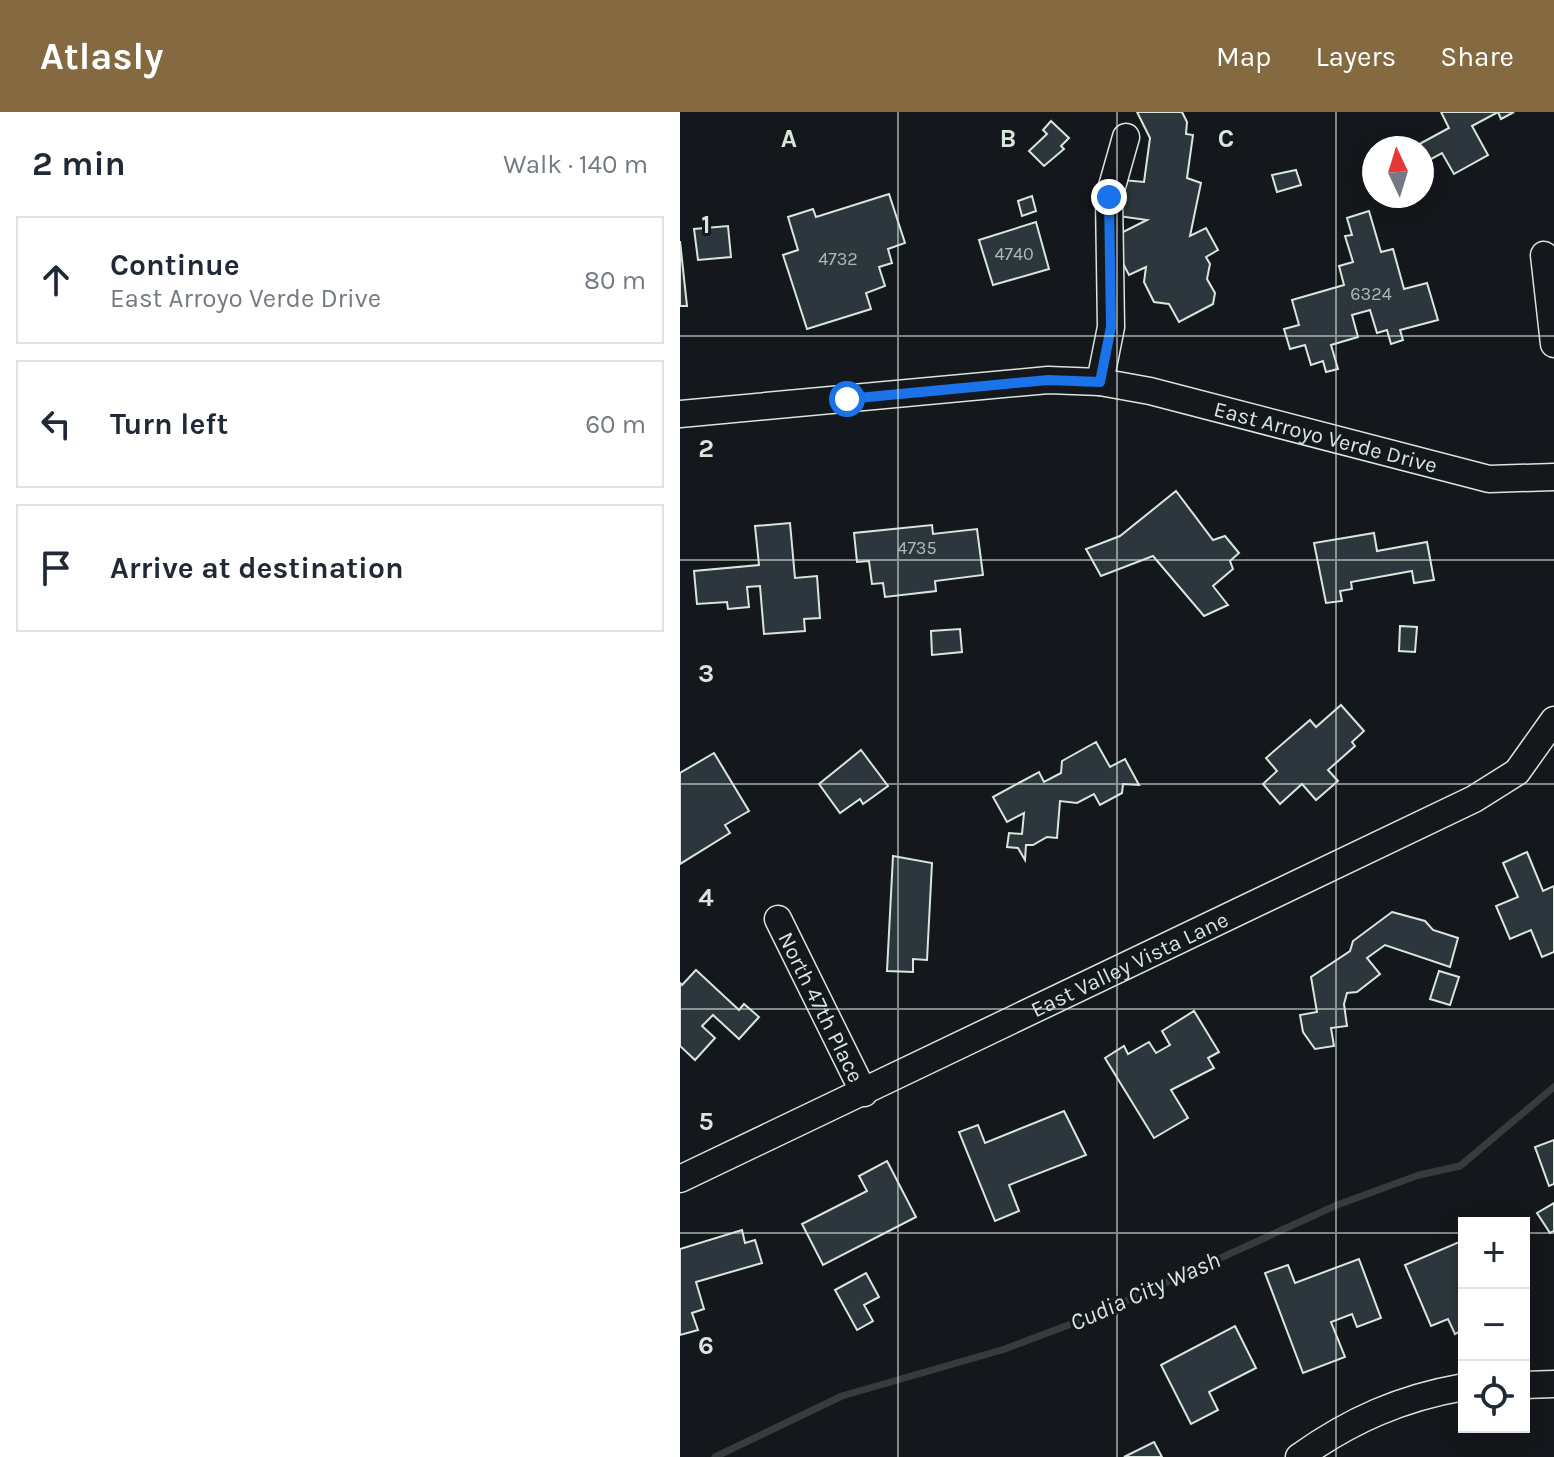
<!DOCTYPE html>
<html lang="en">
<head>
<meta charset="utf-8">
<style>
	:root { --surface:#fff; --page:#f2f2f3; --text:#1f2937; --muted:#747a83; --line:#e0e1e3; --accent:#846941 }
	body { margin:0; font-family:Karla,sans-serif; background:var(--page); color:var(--text) }
	.controls { position:absolute; right:24px; bottom:24px; display:grid; overflow:hidden; border-radius:0px; box-shadow:0 4px 20px #0003 }
	.controls button { width:72px; height:72px; display:grid; place-items:center; padding:0; border:0; border-bottom:2px solid var(--line); background:var(--surface); color:var(--text); font:40px sans-serif }
	.compass { position:absolute; left:682px; top:24px; width:72px; height:72px; border-radius:50%; background:var(--surface); box-shadow:0 4px 20px #0003; rotate:356deg }
	.stop { position:absolute; width:24px; height:24px; margin:-18px; border:6px solid #1a73e8; border-radius:50%; background:#fff }
	.stop.end { background:#1a73e8; border-color:#fff; box-shadow:0 2px 8px #0008 }
	.list { margin:0; padding:0; list-style:none }
	h2 { display:flex; justify-content:space-between; align-items:center; height:104px; margin:0; padding:0 32px; font-size:34px }
	h2 small { font-size:26px; font-weight:400; color:var(--muted) }
	.list li { display:grid; grid-template-columns:52px 1fr auto; gap:24px; align-items:center; box-sizing:border-box; height:128px; margin:0 16px 16px; padding:0 16px; border:2px solid var(--line); border-radius:0px }
	.list b { display:block; font-size:30px; white-space:nowrap }
	.list p { margin:0; font-size:26px; white-space:nowrap; color:var(--muted) }
	.list em { font-size:26px; font-style:normal; color:var(--muted) }
	.icon { flex:none; width:44px; height:44px; fill:none; stroke:currentColor; stroke-width:2; stroke-linecap:round; stroke-linejoin:round }
	.map { position:relative; flex:none; width:874px; height:1345px; overflow:hidden }
	header { display:flex; align-items:center; gap:48px; box-sizing:border-box; height:112px; padding:0 40px; background:var(--accent); color:#fff }
	header strong { font-size:38px }
	nav { display:flex; gap:44px; margin-inline-start:auto; font-size:28px }
	main { display:flex }
	aside { flex:1; background:var(--surface) }
	.map>svg:first-child { display:block }
</style>
</head>
<body>
<header>
<strong>Atlasly</strong>
<nav><a>Map</a><a>Layers</a><a>Share</a></nav>
</header>
<main>
<aside>
<h2>2 min<small>Walk · 140 m</small></h2>
<ul class="list">
<li><svg class="icon" aria-label="ahead" viewBox="0 0 24 24"><path d="M12 20V5M6 11l6-6 6 6"/></svg><div><b>Continue</b><p>East Arroyo Verde Drive</p></div><em>80 m</em></li>
<li><svg class="icon" aria-label="left" viewBox="0 0 24 24"><path d="M17 20v-9H6M10 6l-5 5 5 5"/></svg><div><b>Turn left</b></div><em>60 m</em></li>
<li><svg class="icon" aria-label="arrive" viewBox="0 0 24 24"><path d="M6 21V4h12l-3 4 3 4H6"/></svg><div><b>Arrive at destination</b></div></li>
</ul>
</aside>
<div class="map">
<svg width="874" height="1345" viewBox="0 0 874 1345">
	<rect width="100%" height="100%" fill="#14181c"/>
	<g fill="none" stroke-linecap="round" stroke-linejoin="round">
		<path stroke="#363b3e" stroke-width="7" d="M35 1345 162 1284 325 1237 415 1203 657 1093 739 1063 780 1054 874 975"/>
	</g>
	<g fill="#2c363c" stroke="#d8e6dc" stroke-width="2">
		<path d="M457 0H502L507 10 506 22 513 23 507 66 521 71 510 124 526 116 538 138 526 145 530 152 527 167 535 181 533 192 499 210 489 192 474 190 464 170 466 155 449 163 435 136 437 123 467 108 438 104 443 68 464 70 470 26Z"/>
		<path d="M761 0H834L821 7 818 0 792 14 808 43 774 62 762 41 742 52V36H732L769 16Z"/>
		<path d="M371 9 389 26 381 34 384 37 364 54 349 39 367 22 363 18Z"/>
		<path d="M616 58 621 73 597 80 592 63Z"/>
		<path d="M209 82 225 131 208 137 212 151 199 155 205 174 186 181 191 197 127 217 103 143 118 138 108 105 133 97 136 105Z"/>
		<path d="M352 84 356 99 342 104 338 89Z"/>
		<path d="M689 99 701 140 713 137 724 177 747 171 758 208 720 218 723 228 711 232 707 218 697 221 690 198 672 203 678 225 651 233 658 257 646 260 643 249 631 253 625 233 610 237 604 217 619 213 612 188 664 173 659 154 673 150 665 124 672 123 667 106Z"/>
		<path d="M356 110 369 157 313 173 299 128Z"/>
		<path d="M48 114 51 145 18 148 14 117Z"/>
		<path d="M0 129 7 194H0Z"/>
		<path d="M496 379 533 428 545 424 559 441 550 449 553 457 533 474 548 493 524 504 473 444 421 464 406 437 440 424Z"/>
		<path d="M110 411 115 466 137 464 140 506 124 507 125 519 84 522 80 474 67 475 69 495 48 497 47 490 17 492 14 459 79 453 75 414Z"/>
		<path d="M252 413 253 422 297 417 303 463 255 469 256 479 205 485 203 471 192 472 189 449 177 450 174 421Z"/>
		<path d="M694 421 697 439 747 430 754 468 734 471 732 459 671 470 672 477 660 479 662 489 646 491 634 431Z"/>
		<path d="M720 514 737 515 735 540 719 539Z"/>
		<path d="M280 517 282 540 252 543 251 519Z"/>
		<path d="M661 593 684 619 672 630 675 634 648 658 658 669 636 688 622 672 600 692 583 672 597 659 586 646 630 608 636 615Z"/>
		<path d="M416 630 430 655 445 647 459 673 443 672 442 681 420 693 414 682 397 691 380 689 377 726 367 725 353 733H346L345 748 338 736 327 735 329 721 342 722 344 701 327 710 313 685 359 660 364 670 381 661 382 649Z"/>
		<path d="M181 638 208 674 183 692 180 687 160 701 139 672Z"/>
		<path d="M34 641 69 699 45 713 50 721 0 752V661Z"/>
		<path d="M847 740 863 779 874 774V840L862 845 851 818 830 827 816 794 838 785 823 751Z"/>
		<path d="M213 744 252 751 247 848 233 847V860L207 859Z"/>
		<path d="M712 800 745 809 753 818 778 826 770 855 705 833 687 846 700 862 677 880 667 881 664 892 667 914 651 916 654 934 635 937 623 920 620 903 637 900 631 865 670 839 673 829Z"/>
		<path d="M16 858 59 898 64 892 79 905 59 927 33 903 22 914 35 926 15 948 0 934V871L2 873Z"/>
		<path d="M759 859 779 865 770 893 750 887Z"/>
		<path d="M514 899 539 940 528 946 534 956 491 978 508 1006 474 1026 425 946 444 934 448 942 469 930 476 941 490 933 482 919Z"/>
		<path d="M384 999 406 1043 329 1073 339 1099 315 1109 279 1020 298 1013 305 1031Z"/>
		<path d="M874 1028V1072L869 1074 855 1035Z"/>
		<path d="M207 1049 236 1105 143 1153 122 1112 187 1079 179 1064Z"/>
		<path d="M874 1091V1119L870 1121 857 1101Z"/>
		<path d="M62 1118 65 1131 75 1128 82 1151 16 1170 24 1197 12 1201 18 1218 0 1223V1137Z"/>
		<path d="M784 1128V1217L775 1222 768 1207 751 1214 725 1153Z"/>
		<path d="M679 1147 701 1206 677 1215 672 1202 651 1210 665 1245 623 1261 585 1161 608 1153 615 1171Z"/>
		<path d="M186 1161 199 1185 184 1193 193 1209 177 1218 155 1178Z"/>
		<path d="M555 1214 576 1256 529 1280 538 1298 511 1312 481 1253Z"/>
		<path d="M474 1330 482 1345H444Z"/>
	</g>
	<g fill="none" stroke-linecap="round" stroke-linejoin="round">
		<defs>
			<g id="minor">
				<path d="M864 143 874 232"/>
				<path d="M420 270 431 215 429 85 446 25"/>
				<path id="s1" d="M0 302 368 268 420 270 470 279 809 367 874 365"/>
				<path id="s2" d="M98 807 184 981"/>
				<path id="s3" d="M0 1067 794 687 837 660 874 608"/>
				<path d="M844 1273 874 1272"/>
				<path d="M619 1345C671 1308 721 1286 784 1275"/>
			</g>
		</defs>
		<use href="#minor" stroke="#d8e6dc" stroke-width="29"/>
		<use href="#minor" stroke="#14181c" stroke-width="26"/>
	</g>
	<g fill="none" stroke-linecap="round" stroke-linejoin="round">
		<path stroke="#1a73e8" stroke-width="10" d="M167 287 368 268 420 270 431 215 429 85"/>
	</g>
	<path fill="none" stroke="#d8e6dc" stroke-width="2" stroke-opacity="0.55" d="M218 0V1345M437 0V1345M656 0V1345M0 224H874M0 448H874M0 672H874M0 897H874M0 1121H784M844 1121H874"/>
	<g text-anchor="middle" stroke-width="6" stroke-linejoin="round" paint-order="stroke">
		<g font-size="18" fill="#adbab4">
			<text x="334" y="148">4740</text>
			<text x="158" y="153">4732</text>
			<text x="691" y="188">6324</text>
			<text x="237" y="442">4735</text>
		</g>
		<g font-size="22" fill="#d8e6dc" stroke="#14181c">
			<text dy="8" stroke="none"><textPath href="#s1" startOffset="654">East Arroyo Verde Drive</textPath></text>
			<text dy="8" stroke="none"><textPath href="#s3" startOffset="498">East Valley Vista Lane</textPath></text>
			<text dy="8" stroke="none"><textPath href="#s2" startOffset="98">North 47th Place</textPath></text>
		</g>
		<g font-size="24" font-style="italic" fill="#d8e6dc" stroke="#14181c">
			<text transform="translate(465 1179) rotate(-24)" y="8">Cudia City Wash</text>
		</g>
	</g>
	<g font-size="26" text-anchor="middle" font-weight="bold" fill="#d8e6dc" stroke="#14181c" stroke-width="6" stroke-linejoin="round" paint-order="stroke">
		<text x="109" y="35">A</text>
		<text x="328" y="35">B</text>
		<text x="546" y="35">C</text>
		<text x="26" y="121">1</text>
		<text x="26" y="345">2</text>
		<text x="26" y="570">3</text>
		<text x="26" y="794">4</text>
		<text x="26" y="1018">5</text>
		<text x="26" y="1242">6</text>
	</g>
</svg>
<div class="controls">
<button>+</button>
<button>−</button>
<button><svg class="icon" aria-label="locate" viewBox="0 0 24 24"><circle cx="12" cy="12" r="6"/><path d="M12 2v4M12 18v4M2 12h4M18 12h4"/></svg></button>
</div>
<svg class="compass" viewBox="-18 -18 36 36"><path d="M0-13l5 13h-10z" fill="#e53935"/><path d="M0 13l5-13h-10z" fill="#747a83"/></svg>
<div class="stop" style="left:167px;top:287px"></div>
<div class="stop end" style="left:429px;top:85px"></div>
</div>
</main>
</body>
</html>
